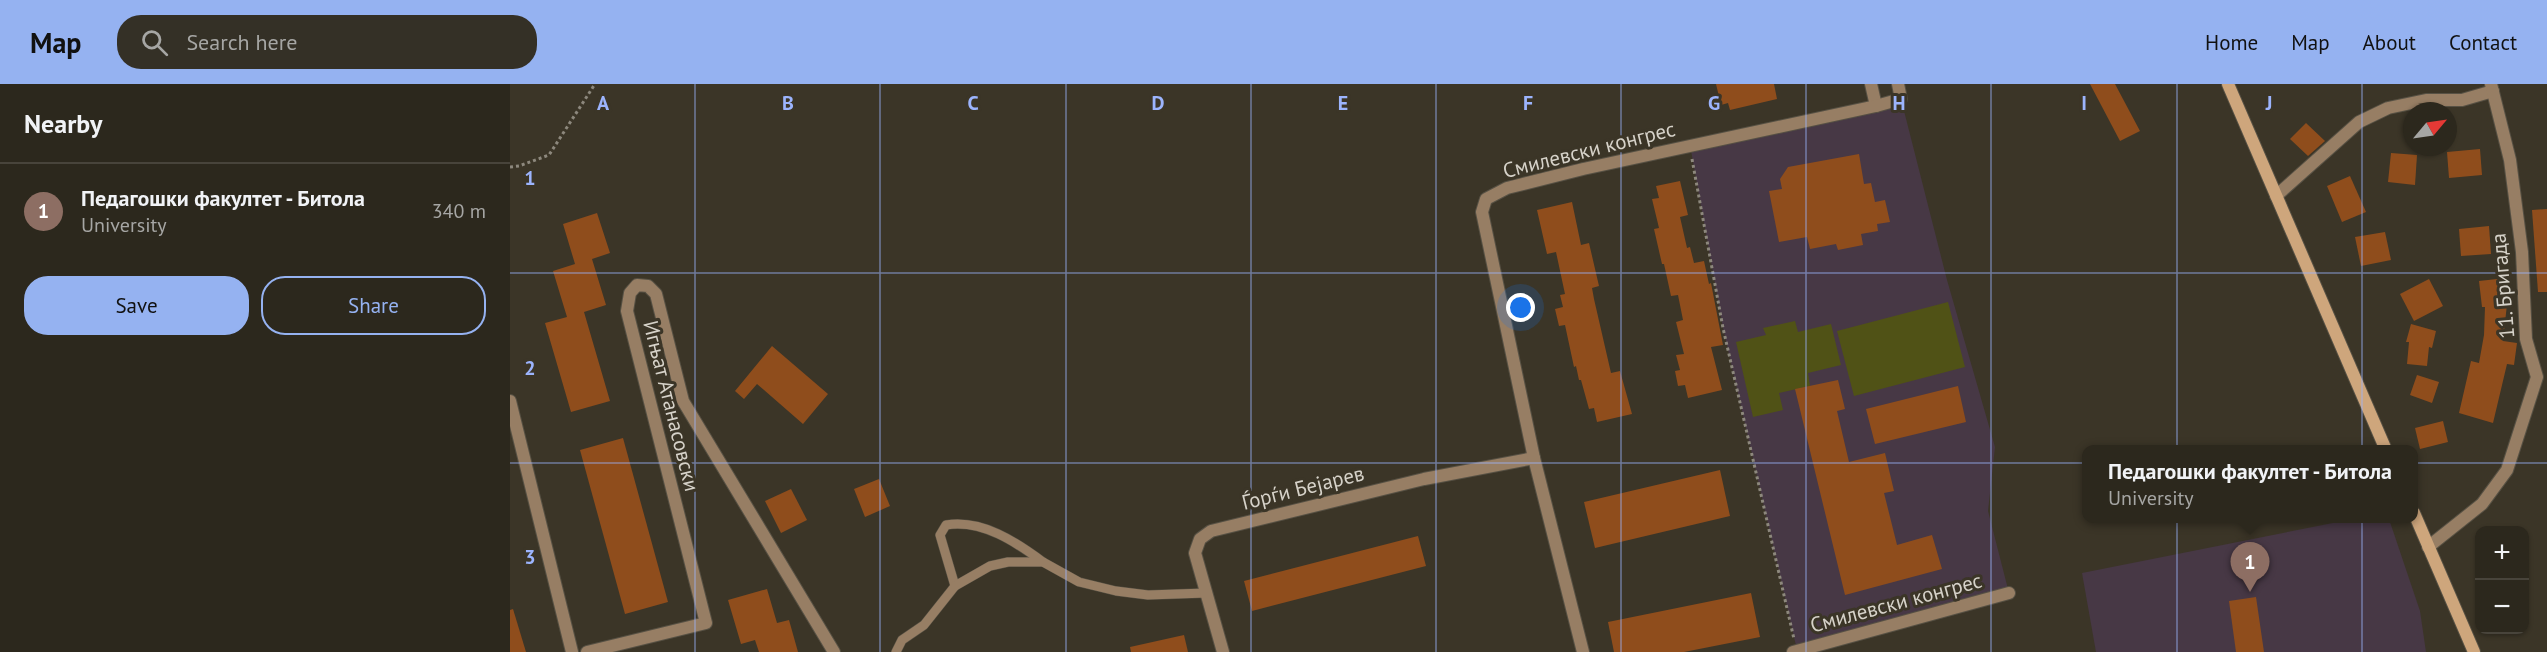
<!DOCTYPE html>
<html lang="en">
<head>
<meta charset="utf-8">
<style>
	:root { --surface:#2c281d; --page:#343026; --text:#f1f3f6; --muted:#a6a6a4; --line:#48443b; --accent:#95b2f1 }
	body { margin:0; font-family:"PT Sans",sans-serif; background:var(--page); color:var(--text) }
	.controls { position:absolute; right:18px; bottom:18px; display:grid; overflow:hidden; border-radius:12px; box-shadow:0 2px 4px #0004 }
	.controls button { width:54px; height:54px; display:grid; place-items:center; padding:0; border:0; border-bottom:2px solid var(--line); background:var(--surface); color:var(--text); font:30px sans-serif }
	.compass { position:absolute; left:1893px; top:18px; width:54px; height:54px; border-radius:50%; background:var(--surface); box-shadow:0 2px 4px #0004; rotate:61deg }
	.you { position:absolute; left:1011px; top:224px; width:21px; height:21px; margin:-15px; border:4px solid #fff; border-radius:50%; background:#1a73e8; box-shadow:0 0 0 9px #1a73e833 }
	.badge { display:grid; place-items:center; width:39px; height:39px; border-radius:50%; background:var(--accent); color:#fff; font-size:20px; font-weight:700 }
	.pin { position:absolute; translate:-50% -50px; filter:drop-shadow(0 2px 3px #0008) }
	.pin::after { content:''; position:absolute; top:32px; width:21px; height:18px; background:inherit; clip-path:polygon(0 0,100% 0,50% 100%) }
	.popup { position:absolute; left:1572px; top:361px; width:336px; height:78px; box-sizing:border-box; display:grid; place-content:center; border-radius:12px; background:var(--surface); filter:drop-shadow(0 2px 4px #0005); font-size:20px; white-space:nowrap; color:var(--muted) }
	.popup b { font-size:22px; color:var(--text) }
	.popup::after { content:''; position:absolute; left:50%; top:100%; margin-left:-12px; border:12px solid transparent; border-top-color:var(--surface) }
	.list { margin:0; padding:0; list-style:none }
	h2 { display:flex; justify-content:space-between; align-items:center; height:78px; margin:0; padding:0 24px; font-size:26px }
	h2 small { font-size:20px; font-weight:400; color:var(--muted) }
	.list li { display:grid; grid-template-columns:39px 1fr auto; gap:18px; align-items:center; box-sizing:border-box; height:96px; padding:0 24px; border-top:2px solid var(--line) }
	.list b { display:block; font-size:22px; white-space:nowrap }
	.list p { margin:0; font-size:20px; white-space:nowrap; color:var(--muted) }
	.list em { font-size:20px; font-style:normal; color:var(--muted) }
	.actions { display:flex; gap:12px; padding:18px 24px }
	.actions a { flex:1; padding:14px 0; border:2px solid var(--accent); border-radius:24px; text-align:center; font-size:21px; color:var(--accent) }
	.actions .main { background:var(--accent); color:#111 }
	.icon { flex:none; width:33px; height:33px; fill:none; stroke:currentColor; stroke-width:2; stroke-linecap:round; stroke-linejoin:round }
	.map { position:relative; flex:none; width:2037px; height:568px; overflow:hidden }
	header { display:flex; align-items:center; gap:36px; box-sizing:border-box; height:84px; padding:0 30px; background:var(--accent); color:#111 }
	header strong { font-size:28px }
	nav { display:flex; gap:33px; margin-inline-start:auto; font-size:21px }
	.search { width:420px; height:54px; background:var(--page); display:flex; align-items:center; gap:15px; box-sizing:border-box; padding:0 21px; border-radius:24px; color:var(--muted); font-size:22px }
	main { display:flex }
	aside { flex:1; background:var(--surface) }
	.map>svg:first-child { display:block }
</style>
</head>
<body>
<header>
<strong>Map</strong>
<div class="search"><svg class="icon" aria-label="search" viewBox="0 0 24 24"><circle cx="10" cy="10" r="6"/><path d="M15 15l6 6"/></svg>Search here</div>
<nav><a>Home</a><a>Map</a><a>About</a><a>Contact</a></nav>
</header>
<main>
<aside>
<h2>Nearby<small></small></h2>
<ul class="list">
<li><span class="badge" style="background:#8d6e63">1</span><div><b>Педагошки факултет - Битола</b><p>University</p></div><em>340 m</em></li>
</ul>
<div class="actions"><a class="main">Save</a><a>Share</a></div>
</aside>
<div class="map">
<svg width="2037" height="568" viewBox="0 0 2037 568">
	<rect width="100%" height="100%" fill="#3b3527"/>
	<g fill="#473845">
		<path d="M1391 15 1437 196 1485 363 1478 427 1499 509 1287 566 1213 244 1180 61Z"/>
		<path d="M1843 435H1879L1910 527 1916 568H1586L1572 489Z"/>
	</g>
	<g fill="#505216">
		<path d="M1438 218 1455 283 1344 312 1327 247Z"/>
		<path d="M1285 237 1288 248 1321 240 1331 281 1298 289 1300 302 1269 309 1273 326 1243 333 1226 258 1256 251 1253 244Z"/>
	</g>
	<g fill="#8f4d1c">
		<path d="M1206 0H1264L1267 15 1220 26 1218 19 1211 21Z"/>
		<path d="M1580 0H1605L1630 47 1610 57Z"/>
		<path d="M1796 39 1815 57 1798 72 1780 55Z"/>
		<path d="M1970 65 1972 91 1939 94 1937 68Z"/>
		<path d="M1881 69 1907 71 1905 101 1878 98Z"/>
		<path d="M1349 70 1354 100 1361 99 1365 118 1375 116 1380 138 1367 140 1368 147 1351 150 1353 161 1328 166 1326 160 1300 165 1297 153 1269 158 1259 107 1272 105 1270 95 1278 83Z"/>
		<path d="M1840 92 1856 128 1832 138 1817 102Z"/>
		<path d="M1170 97 1178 131 1170 133 1177 164 1180 163 1184 179 1194 177 1199 200 1201 199 1213 261 1201 263 1212 306 1178 314 1175 301 1168 302 1165 287 1170 286 1166 271 1174 270 1166 238 1173 236 1168 211 1161 212 1154 180H1152L1144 145 1149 144 1142 115 1149 114 1146 102Z"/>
		<path d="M1062 118 1071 161 1079 159 1089 202 1082 204 1084 215 1101 289 1110 287 1122 330 1087 338 1084 324 1079 325 1071 296H1069L1066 282 1064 283 1055 241 1049 242 1045 225 1053 223 1050 211 1055 210 1046 168 1037 170 1027 126Z"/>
		<path d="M2037 125V208H2028L2022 126Z"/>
		<path d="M87 129 100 169 82 175 96 221 74 228 100 317 61 328 35 239 57 233 43 187 65 180 53 140Z"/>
		<path d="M1979 142 1981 170 1951 172 1949 145Z"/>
		<path d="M1875 148 1881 176 1851 182 1845 153Z"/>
		<path d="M1996 194 1999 220H1997L1993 257 2007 259 2004 281 1997 280 1983 339 1949 329 1961 277 1969 279 1974 251 1975 223H1972L1969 197Z"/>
		<path d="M1919 195 1933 222 1904 237 1890 210Z"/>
		<path d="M1901 240 1926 247 1922 264 1919 263 1917 282 1897 280 1899 258H1896Z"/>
		<path d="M262 262 318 310 293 340 247 300 234 315 225 307Z"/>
		<path d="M1907 291 1929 298 1922 319 1900 311Z"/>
		<path d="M1328 296 1335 325 1327 327 1339 378 1375 369 1384 407 1374 409 1387 461 1422 451 1432 485 1335 511 1285 305Z"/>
		<path d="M1448 302 1456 338 1365 360 1356 325Z"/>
		<path d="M1933 337 1938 358 1910 365 1905 344Z"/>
		<path d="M113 354 158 518 115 530 70 366Z"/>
		<path d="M1210 386 1220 432 1085 464 1074 418Z"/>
		<path d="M369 395 380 422 355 433 344 405Z"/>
		<path d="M281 405 297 436 271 449 255 417Z"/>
		<path d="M908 452 916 482 742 527 734 497Z"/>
		<path d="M257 505 267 539 279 536 288 568H249L245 556 231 560 218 516Z"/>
		<path d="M1241 509 1250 553 1174 568H1104L1098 538Z"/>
		<path d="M1746 513 1754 568H1726L1719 517Z"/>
		<path d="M3 525 16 568H0V526Z"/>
		<path d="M674 551 678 568H621L620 563Z"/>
	</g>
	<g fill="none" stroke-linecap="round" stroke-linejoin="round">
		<defs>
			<g id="service">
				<path d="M445 502 430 451 436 441C472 435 506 458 533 478"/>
				<path d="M386 568 392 556 414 541 445 502 480 482 498 478H533L569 498 606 507 638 511 696 509"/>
			</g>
			<g id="minor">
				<path d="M1361 0 1366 22"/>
				<path d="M1766 112 1849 38 1878 24 1916 16H1952L1983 7"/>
				<path d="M1918 463 1972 420 1997 386 2027 293 2016 255 2012 168 2000 76 1981 0"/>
				<path d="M77 568 196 539 117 227 120 209 127 201 138 202 146 210 173 317 324 568"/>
				<path d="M713 568 685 469 690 455 701 447 914 395 1024 374"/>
				<path d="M1073 568 1024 374 972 128 976 115 997 104 1073 85 1366 22 1391 15 1388 0"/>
				<path d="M1283 568 1499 509"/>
			</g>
			<path id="tertiary" d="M0 317 62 568"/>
			<g id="secondary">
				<path d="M1718 0 1876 366"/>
				<path d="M1904 429 1964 568"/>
			</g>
		</defs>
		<use href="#service" stroke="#575144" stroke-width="10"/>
		<use href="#minor" stroke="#575144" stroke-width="14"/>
		<use href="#tertiary" stroke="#575144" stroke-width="14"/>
		<use href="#secondary" stroke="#575144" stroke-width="14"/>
		<g stroke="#8d887d" stroke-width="3" stroke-dasharray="3 3" stroke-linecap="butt">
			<path d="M1182 75 1213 244 1284 555"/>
			<path d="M0 83 9 82 39 71 85 0"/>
		</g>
		<use href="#service" stroke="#977e64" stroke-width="9"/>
		<use href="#minor" stroke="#977e64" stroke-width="12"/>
		<use href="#tertiary" stroke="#977e64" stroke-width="12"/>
		<use href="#secondary" stroke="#cea67c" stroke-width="12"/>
	</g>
	<path fill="none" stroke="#9cb4fd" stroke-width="1.5" stroke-opacity="0.55" d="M185 0V568M370 0V568M556 0V568M741 0V568M926 0V568M1111 0V568M1296 0V568M1481 0V568M1667 0V568M1852 0V568M0 189H2037M0 379H2037"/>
	<g text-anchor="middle" stroke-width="6" stroke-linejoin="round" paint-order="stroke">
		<g font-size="21" fill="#d6d2c9" stroke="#3b3527">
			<text transform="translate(1079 66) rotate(-14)" y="7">Смилевски конгрес</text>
			<text transform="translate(1993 202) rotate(-95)" y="7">11. Бригада</text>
			<text transform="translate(161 322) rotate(76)" y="7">Игњат Атанасовски</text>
			<text transform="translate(793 404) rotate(-14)" y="7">Ѓорѓи Бејарев</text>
			<text transform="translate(1386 519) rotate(-15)" y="7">Смилевски конгрес</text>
		</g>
	</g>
	<g font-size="20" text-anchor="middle" font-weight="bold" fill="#9cb4fd" stroke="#3b3527" stroke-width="6" stroke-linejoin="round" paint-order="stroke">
		<text x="93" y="26">A</text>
		<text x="278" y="26">B</text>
		<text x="463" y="26">C</text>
		<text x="648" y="26">D</text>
		<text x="833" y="26">E</text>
		<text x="1018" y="26">F</text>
		<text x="1204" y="26">G</text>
		<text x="1389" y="26">H</text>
		<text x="1574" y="26">I</text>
		<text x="1759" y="26">J</text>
		<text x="20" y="101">1</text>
		<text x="20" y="291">2</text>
		<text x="20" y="480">3</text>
	</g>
</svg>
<div class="controls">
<button>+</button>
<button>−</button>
</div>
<svg class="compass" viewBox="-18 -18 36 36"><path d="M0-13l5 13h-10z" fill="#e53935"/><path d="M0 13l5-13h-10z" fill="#a6a6a4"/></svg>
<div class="you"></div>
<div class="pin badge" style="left:1740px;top:508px;background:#8d6e63">1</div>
<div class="popup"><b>Педагошки факултет - Битола</b>University</div>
</div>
</main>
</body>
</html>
